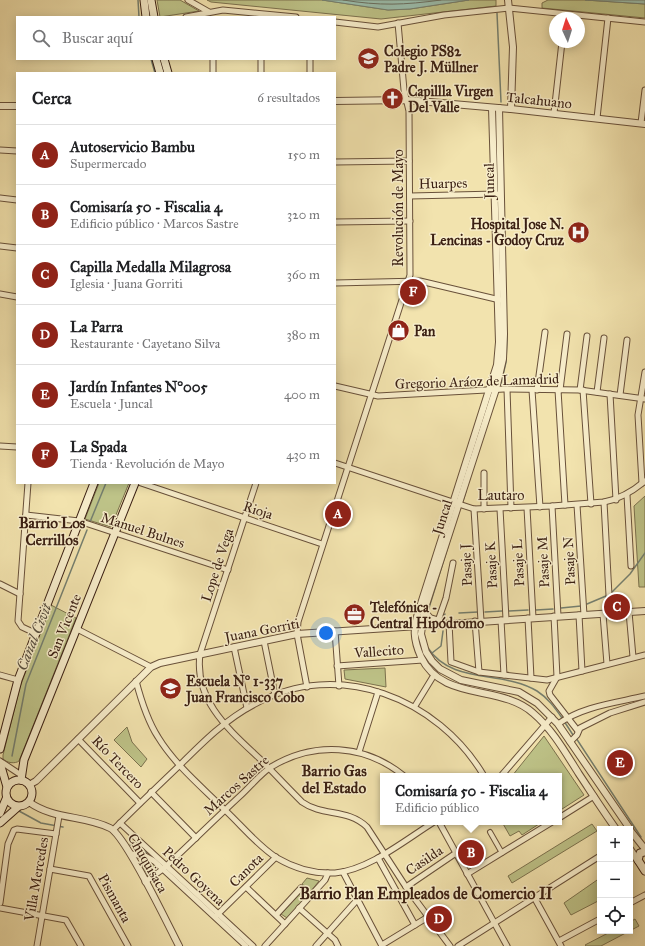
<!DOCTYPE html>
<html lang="es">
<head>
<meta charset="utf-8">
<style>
	:root { --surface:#fff; --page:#f6f6f6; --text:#202124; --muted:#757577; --line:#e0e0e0; --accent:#8f2418 }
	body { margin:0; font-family:"IM FELL Great Primer",serif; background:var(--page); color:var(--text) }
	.controls { position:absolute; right:12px; bottom:12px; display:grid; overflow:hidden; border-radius:0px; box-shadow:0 2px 10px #0003 }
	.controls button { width:36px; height:36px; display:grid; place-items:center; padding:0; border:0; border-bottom:1px solid var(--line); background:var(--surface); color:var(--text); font:20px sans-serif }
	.compass { position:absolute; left:549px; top:12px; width:36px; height:36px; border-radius:50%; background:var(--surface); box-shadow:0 2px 10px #0003; rotate:356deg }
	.you { position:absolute; left:326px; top:633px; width:14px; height:14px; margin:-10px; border:3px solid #fff; border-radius:50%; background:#1a73e8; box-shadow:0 0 0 6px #1a73e833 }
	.badge { display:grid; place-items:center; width:26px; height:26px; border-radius:50%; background:var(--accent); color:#fff; font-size:13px; font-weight:700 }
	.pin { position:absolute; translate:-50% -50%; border:2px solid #fff; box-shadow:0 1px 4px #0006 }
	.popup { position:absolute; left:380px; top:773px; width:182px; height:52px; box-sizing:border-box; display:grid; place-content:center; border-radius:0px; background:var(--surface); filter:drop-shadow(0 1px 3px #0005); font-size:13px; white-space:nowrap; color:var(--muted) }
	.popup b { font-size:15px; color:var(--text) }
	.popup::after { content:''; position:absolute; left:50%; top:100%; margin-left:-8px; border:8px solid transparent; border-top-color:var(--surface) }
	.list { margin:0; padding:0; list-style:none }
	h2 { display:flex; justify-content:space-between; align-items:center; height:52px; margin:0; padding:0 16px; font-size:17px }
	h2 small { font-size:13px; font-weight:400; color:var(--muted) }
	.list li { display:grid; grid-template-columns:26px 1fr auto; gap:12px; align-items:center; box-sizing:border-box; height:60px; padding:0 16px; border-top:1px solid var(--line) }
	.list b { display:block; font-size:15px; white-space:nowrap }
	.list p { margin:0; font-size:13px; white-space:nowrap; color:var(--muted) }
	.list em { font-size:13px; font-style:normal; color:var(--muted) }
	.icon { flex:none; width:22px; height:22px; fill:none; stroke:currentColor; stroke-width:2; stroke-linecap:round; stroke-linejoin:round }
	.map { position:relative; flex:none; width:645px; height:946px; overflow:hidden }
	.search { position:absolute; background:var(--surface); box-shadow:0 2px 10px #0003; left:16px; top:16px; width:320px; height:44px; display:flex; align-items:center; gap:10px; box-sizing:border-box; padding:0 14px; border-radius:0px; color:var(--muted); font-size:15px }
	.panel { position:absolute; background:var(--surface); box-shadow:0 2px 10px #0003; left:16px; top:72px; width:320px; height:412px; border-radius:0px }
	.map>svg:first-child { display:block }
</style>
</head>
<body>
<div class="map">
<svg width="645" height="946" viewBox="0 0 645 946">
	<rect width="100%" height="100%" fill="#f2e3ae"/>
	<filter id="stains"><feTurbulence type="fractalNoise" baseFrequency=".005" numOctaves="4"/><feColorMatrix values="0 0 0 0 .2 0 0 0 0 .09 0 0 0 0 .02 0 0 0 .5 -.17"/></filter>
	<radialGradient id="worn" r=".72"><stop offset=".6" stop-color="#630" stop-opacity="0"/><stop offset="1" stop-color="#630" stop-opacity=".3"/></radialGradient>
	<g fill="#bec388" stroke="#7c724e">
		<path d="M157 0H180L199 11 160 17Z"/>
		<path d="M207 0H322L388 10 410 9 469 0H496V6L381 19 211 2Z"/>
		<path d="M548 0H585L645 4V18L542 8V3Z"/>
		<path d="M99 483H129L111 527 85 519Z"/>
		<path d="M645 496V587H639L634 506Z"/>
		<path d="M51 605 76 618 19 761C15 764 7 763 3 759V755L20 687Z"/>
		<path d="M385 668 386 687 345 679 344 670Z"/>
		<path d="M127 727 132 742 147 759 141 767 114 740Z"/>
		<path d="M544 736 584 795 559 811V776H512Z"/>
		<path d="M502 822H542L522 835 519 831 510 836Z"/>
		<path d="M592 824 597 831 512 883 508 876Z"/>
		<path d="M143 859 148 860 158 868 148 876 140 862Z"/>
		<path d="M307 878 319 881 311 891 302 884Z"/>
		<path d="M600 878V900L571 915 564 903Z"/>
		<path d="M301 892 306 897 287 918 281 914Z"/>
		<path d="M635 919 639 926 601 946H586L585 945 612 931H630V922Z"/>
	</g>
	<g fill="#9bbead" stroke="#757f6f">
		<path d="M322 0H469L410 9 388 10Z"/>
		<path d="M585 0H645V4Z"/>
	</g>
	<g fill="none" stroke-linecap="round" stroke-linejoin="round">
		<path stroke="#6b6f60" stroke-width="1" d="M343 0C380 6 404 5 441 0"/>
		<g stroke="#757f6f" stroke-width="1.5">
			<path d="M138 0 139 17"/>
			<path d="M497 13 501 102"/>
			<path d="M151 59 155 73"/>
			<path d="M501 384 506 362 507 336"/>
			<path d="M463 501 466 491"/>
			<path d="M90 522 106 483"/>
			<path d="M612 592 630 574 645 553"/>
			<path d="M587 604 606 596"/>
			<path d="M561 608 581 606"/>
			<path d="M536 610 553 609"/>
			<path d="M428 611 454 527"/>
			<path d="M509 611 528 610"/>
			<path d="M485 612 502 611"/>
			<path d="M459 613 478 612"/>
			<path d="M442 617 445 614"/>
			<path d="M428 648C452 685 503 670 537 691 548 698 555 708 562 718"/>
			<path d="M432 653 441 646 443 631"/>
			<path d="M564 721 573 735"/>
			<path d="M576 738 641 837"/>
			<path d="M12 756 26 684 87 530"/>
			<path d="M19 811 41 823 63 827"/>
			<path d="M130 845 150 854"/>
		</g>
		<defs>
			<path id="pedestrian" d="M490 832 502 853"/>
			<g id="minor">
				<path d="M188 0 209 12"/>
				<path d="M186 17 223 10 296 17"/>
				<path d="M335 22 378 27 444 15 509 8 645 22"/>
				<path d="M213 59V73"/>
				<path d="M261 59V73"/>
				<path d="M310 59V73"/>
				<path d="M554 113 562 42"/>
				<path d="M597 118 608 18"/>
				<path d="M641 123 645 90"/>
				<path d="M0 150 17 151"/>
				<path d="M335 162 409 161"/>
				<path d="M410 196 497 194"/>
				<path d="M0 198 17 200"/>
				<path d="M335 222 410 221"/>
				<path d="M0 246 17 248"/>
				<path d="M335 283 420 281 500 300"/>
				<path d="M0 294 17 297"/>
				<path d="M335 386 378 396 504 389 580 390 645 399"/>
				<path d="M507 389 511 508"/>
				<path d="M532 390 540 507"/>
				<path d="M537 390 545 332"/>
				<path d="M558 390 565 505"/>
				<path d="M560 390 567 334"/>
				<path d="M580 390 587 336"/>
				<path d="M583 390 591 504"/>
				<path d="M597 392 604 338"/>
				<path d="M610 394 616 500"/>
				<path d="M620 395 627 340"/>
				<path d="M0 446 17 447"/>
				<path d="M335 463 474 509 552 506 604 502C620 499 632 492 645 481"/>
				<path d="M28 483 18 621 22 627 35 633"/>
				<path d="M141 483 322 544"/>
				<path d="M256 483 200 654C194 700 228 729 259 758 273 772 287 787 302 802 323 817 347 808 367 827L406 887 450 946"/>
				<path d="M642 483 638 415 645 372"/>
				<path d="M627 495 631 566"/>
				<path d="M604 502 610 614"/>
				<path d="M577 505 584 615"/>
				<path d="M552 506 558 616"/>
				<path d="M527 508 533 618"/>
				<path d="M474 509 481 621"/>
				<path d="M484 509V473"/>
				<path d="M500 509 506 619"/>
				<path d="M26 515 79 521 228 570"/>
				<path d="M0 584 20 594"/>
				<path d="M629 612 633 657"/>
				<path d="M603 614 607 664"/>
				<path d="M579 615 582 671"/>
				<path d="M554 616 557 677 549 691 550 695 578 731"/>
				<path d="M528 618 531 678"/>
				<path d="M501 620 504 675"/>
				<path d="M438 621 446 598 453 563"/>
				<path d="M475 621 479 672"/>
				<path d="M449 623 451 662 479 672 547 680 645 655"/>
				<path d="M77 629 151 667"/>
				<path d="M335 631 339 686"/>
				<path d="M264 641 275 695"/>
				<path d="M234 647 247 708"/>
				<path d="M337 666 423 660"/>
				<path d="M0 675 18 680"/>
				<path d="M136 681C141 700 147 720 158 737 175 765 203 788 226 811 242 826 258 846 277 858 294 868 315 874 335 873 369 870 405 840 434 822"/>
				<path d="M307 687 297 634 298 622 410 275 409 111 404 90 398 23"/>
				<path d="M415 706 434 675"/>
				<path d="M558 724C583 706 615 703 645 696"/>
				<path d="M78 739 140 803"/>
				<path d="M570 742 577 735 580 728 610 713 645 702"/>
				<path d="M359 752 378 692"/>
				<path d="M0 761 21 775"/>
				<path d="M501 776 552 717"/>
				<path d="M151 792 196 838"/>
				<path d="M559 818 594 796"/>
				<path d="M439 822 507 946"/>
				<path d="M120 823 253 946"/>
				<path d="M113 830C135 808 158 786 180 765 203 742 226 719 255 704 338 658 438 698 484 776"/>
				<path d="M131 854 145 856 154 861 246 946"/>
				<path d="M378 858 415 925"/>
				<path d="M50 869 89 876 128 946"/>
				<path d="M343 872 382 946"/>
				<path d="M467 874 552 822"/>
				<path d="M145 882 163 869C189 845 214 820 240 796 250 787 260 774 271 767 314 741 365 744 404 776"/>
				<path d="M246 887 285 924"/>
				<path d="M406 887 456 853"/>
				<path d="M534 897 561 946"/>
				<path d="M0 903 8 844 14 830 17 829 56 834"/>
				<path d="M630 903 645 895"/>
				<path d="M0 908 66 920 81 946"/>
				<path d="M299 908 335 940 338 946"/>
				<path d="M217 915 276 857"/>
				<path d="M276 915 301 888 310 896"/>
				<path d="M559 941 600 919"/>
				<path d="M382 945 428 917"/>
				<path d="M37 946 59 816"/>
				<path d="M265 946 325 880 328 873"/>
				<path d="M316 946 357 900"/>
				<path d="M458 946 600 856"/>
			</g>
			<g id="tertiary">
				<path d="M508 0 513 47 511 109"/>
				<path d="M335 101 407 100 511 109 645 124"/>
				<path d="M0 106H17"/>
				<path d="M492 108 499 342 497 365 419 610C413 628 413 639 421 657 442 702 501 684 533 713 553 730 565 752 579 774 591 792 603 811 616 829"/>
				<path d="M499 108 504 334 503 359 496 389 424 611 421 634 426 652 432 661 440 669 461 680 519 692 537 703 558 724 630 829"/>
				<path d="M424 611 430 618 443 622"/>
				<path d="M29 785 36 781 151 667 160 663 297 634 645 611"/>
				<path d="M29 802C54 820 84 815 110 828 126 836 168 925 179 946"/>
				<path d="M630 830 645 849"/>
				<path d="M630 849 638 861"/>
			</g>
			<g id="secondary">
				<path d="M144 0 146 17"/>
				<path d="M151 0 154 17"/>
				<path d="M156 59 160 73"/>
				<path d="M164 59 168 73"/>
				<path d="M0 749 18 680 94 483"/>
				<path d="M0 763 7 787"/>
				<circle cx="19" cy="793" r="13"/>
				<path d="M21 780 24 760 135 483"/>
				<path d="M0 813 6 799"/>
				<path d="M0 823 18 807"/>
				<path d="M645 852 640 853 638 860 645 871"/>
			</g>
		</defs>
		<use href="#pedestrian" stroke="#69513a" stroke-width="6"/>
		<use href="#minor" stroke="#69513a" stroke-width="7"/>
		<use href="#tertiary" stroke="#69513a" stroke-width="8"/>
		<use href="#secondary" stroke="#3b2013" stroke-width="9"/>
		<use href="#pedestrian" stroke="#f7edca" stroke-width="4"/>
		<use href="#minor" stroke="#f7edca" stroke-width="5"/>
		<use href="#tertiary" stroke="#f7edca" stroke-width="6"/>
		<use href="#secondary" stroke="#f7edca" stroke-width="7"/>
	</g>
	<defs>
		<symbol id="school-disc" viewBox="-11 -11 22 22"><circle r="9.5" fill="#8f2418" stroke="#f7edca"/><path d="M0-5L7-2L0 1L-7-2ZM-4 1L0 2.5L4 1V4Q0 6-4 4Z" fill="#fff"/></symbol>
		<symbol id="church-disc" viewBox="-11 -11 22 22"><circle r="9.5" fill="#8f2418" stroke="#f7edca"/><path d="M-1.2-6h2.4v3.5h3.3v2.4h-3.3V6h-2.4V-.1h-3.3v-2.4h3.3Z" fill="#fff"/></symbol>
		<symbol id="hospital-disc" viewBox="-11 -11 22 22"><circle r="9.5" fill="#8f2418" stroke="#f7edca"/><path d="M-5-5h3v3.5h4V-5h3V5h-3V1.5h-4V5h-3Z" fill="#fff"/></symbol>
		<symbol id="shop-disc" viewBox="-11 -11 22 22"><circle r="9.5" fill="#8f2418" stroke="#f7edca"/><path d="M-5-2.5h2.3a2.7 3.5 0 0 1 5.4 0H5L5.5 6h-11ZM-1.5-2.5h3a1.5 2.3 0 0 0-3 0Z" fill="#fff"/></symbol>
		<symbol id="office-disc" viewBox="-11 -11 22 22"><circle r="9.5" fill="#8f2418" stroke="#f7edca"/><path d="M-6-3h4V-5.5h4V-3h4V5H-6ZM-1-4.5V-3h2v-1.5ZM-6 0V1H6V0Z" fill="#fff"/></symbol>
	</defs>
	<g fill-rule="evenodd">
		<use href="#school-disc" x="356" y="46" width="25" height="25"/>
		<use href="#church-disc" x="380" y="86" width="25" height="25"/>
		<use href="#hospital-disc" x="566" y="220" width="25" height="25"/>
		<use href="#shop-disc" x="386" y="318" width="25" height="25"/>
		<use href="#office-disc" x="342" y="602" width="25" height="25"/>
		<use href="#school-disc" x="158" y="676" width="25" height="25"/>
	</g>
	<g text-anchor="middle" stroke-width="3" stroke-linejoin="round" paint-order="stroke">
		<g font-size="14" font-weight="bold" fill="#3b2013" stroke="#f7edca" text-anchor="start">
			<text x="384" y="56">Colegio PS82<tspan x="384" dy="16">Padre J. Müllner</tspan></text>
			<text x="408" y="96">Capillla Virgen<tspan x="408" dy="16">Del Valle</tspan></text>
			<text x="564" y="229" text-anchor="end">Hospital Jose N.<tspan x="564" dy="16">Lencinas - Godoy Cruz</tspan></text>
			<text x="414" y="336">Pan</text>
			<text x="370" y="612">Telefónica -<tspan x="370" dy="16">Central Hipódromo</tspan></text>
			<text x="186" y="686">Escuela N° 1-337<tspan x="186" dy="16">Juan Francisco Cobo</tspan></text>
		</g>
		<g font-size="14" fill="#3b2013" stroke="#f7edca">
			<text transform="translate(539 100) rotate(6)" y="5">Talcahuano</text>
			<text transform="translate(489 181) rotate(-91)" y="5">Juncal</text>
			<text transform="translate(443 183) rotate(-1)" y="5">Huarpes</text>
			<text transform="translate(398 208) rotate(-90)" y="5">Revolución de Mayo</text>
			<text transform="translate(477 381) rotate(-2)" y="5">Gregorio Aráoz de Lamadrid</text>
			<text x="501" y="500">Lautaro</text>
			<text transform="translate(258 510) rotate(18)" y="5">Rioja</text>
			<text transform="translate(442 517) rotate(-72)" y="5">Juncal</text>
			<text transform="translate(143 530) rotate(18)" y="5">Manuel Bulnes</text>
			<text transform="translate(569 561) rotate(-93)" y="5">Pasaje N</text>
			<text transform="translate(543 562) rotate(-93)" y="5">Pasaje M</text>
			<text transform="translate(518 563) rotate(-93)" y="5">Pasaje L</text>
			<text transform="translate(217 565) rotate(-72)" y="5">Lope de Vega</text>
			<text transform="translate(466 565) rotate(-93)" y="5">Pasaje J</text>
			<text transform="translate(491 565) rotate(-93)" y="5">Pasaje K</text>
			<text transform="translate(64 626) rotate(-68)" y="5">San Vicente</text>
			<text transform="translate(262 630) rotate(-11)" y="5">Juana Gorriti</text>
			<text transform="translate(379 651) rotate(-4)" y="5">Vallecito</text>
			<text transform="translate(118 762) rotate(46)" y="5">Río Tercero</text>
			<text transform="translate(236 785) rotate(-42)" y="5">Marcos Sastre</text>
			<text transform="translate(424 860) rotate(-34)" y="5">Casilda</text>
			<text transform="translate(148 863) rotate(60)" y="5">Chuquisaca</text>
			<text transform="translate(246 870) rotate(-45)" y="5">Canota</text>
			<text transform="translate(194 876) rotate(43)" y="5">Pedro Goyena</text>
			<text transform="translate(36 879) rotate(-80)" y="5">Villa Mercedes</text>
			<text transform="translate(115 898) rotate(61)" y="5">Pismanta</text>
		</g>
		<g font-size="15" font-weight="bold" fill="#3b2013" stroke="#f7edca">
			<text x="52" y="528">Barrio Los<tspan x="52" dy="17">Cerrillos</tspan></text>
			<text x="334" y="776">Barrio Gas<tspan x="334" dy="17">del Estado</tspan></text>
		</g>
		<g font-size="15" font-style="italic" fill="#584f41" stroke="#f7edca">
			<text transform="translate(34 637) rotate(-68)" y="5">Canal Civit</text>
		</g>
		<g font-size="16" font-weight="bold" fill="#3b2013" stroke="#f7edca">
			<text x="426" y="899">Barrio Plan Empleados de Comercio II</text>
		</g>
	</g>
	<rect width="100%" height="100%" filter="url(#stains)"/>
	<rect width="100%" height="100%" fill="url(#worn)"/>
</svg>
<div class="controls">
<button>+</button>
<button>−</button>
<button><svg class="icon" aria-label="locate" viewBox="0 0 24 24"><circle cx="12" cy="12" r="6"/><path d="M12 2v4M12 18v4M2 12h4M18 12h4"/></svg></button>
</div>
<svg class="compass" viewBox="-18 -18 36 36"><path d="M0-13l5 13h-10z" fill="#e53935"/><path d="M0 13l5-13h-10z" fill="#757577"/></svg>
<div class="you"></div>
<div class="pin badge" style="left:338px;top:514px">A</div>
<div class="pin badge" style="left:471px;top:853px">B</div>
<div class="popup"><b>Comisaría 50 - Fiscalia 4</b>Edificio público</div>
<div class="pin badge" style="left:617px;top:607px">C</div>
<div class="pin badge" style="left:439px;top:919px">D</div>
<div class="pin badge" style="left:620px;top:763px">E</div>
<div class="pin badge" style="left:413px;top:292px">F</div>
<div class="search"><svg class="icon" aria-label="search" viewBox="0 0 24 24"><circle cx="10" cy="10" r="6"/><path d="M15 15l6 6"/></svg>Buscar aquí</div>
<section class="panel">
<h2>Cerca<small>6 resultados</small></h2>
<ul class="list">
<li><span class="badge">A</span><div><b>Autoservicio Bambu</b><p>Supermercado</p></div><em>150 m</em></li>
<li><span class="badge">B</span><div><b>Comisaría 50 - Fiscalia 4</b><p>Edificio público · Marcos Sastre</p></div><em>320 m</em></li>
<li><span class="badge">C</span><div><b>Capilla Medalla Milagrosa</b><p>Iglesia · Juana Gorriti</p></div><em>360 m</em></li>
<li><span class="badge">D</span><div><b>La Parra</b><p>Restaurante · Cayetano Silva</p></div><em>380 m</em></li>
<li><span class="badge">E</span><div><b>Jardín Infantes N°005</b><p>Escuela · Juncal</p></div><em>400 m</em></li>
<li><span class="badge">F</span><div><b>La Spada</b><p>Tienda · Revolución de Mayo</p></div><em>430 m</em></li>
</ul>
</section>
</div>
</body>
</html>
